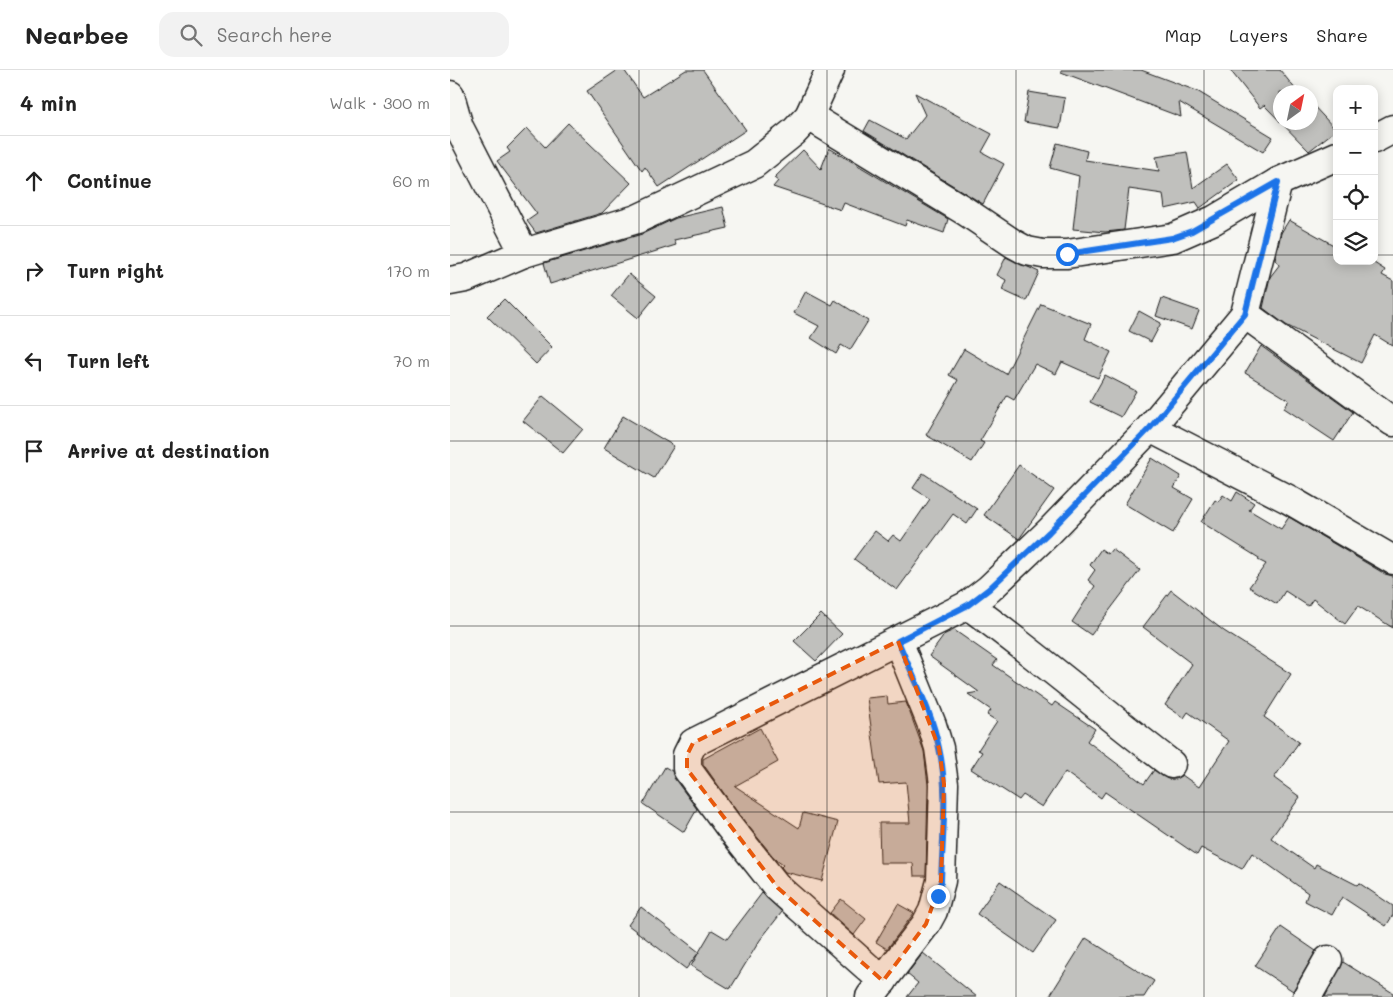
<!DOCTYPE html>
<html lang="en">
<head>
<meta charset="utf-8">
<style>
	:root { --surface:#fff; --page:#f2f2f2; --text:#222; --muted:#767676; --line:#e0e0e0 }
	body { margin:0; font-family:Mali,sans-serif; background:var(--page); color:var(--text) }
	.controls { position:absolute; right:15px; top:15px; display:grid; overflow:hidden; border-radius:10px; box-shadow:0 2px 12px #0003 }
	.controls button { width:45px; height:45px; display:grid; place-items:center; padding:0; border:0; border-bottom:1px solid var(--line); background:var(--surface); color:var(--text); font:25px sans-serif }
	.compass { position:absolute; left:823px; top:15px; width:45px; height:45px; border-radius:50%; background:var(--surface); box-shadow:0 2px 12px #0003; rotate:33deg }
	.stop { position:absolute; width:15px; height:15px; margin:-11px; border:4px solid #1a73e8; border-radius:50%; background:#fff }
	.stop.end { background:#1a73e8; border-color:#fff; box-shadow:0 1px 5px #0008 }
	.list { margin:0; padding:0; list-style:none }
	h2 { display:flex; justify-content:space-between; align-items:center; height:65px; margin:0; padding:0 20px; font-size:21px }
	h2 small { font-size:16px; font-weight:400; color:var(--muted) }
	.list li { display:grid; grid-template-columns:32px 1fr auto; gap:15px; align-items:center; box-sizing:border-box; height:90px; padding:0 20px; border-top:1px solid var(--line) }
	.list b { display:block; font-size:19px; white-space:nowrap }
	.list em { font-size:16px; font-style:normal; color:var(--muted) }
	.icon { flex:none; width:28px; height:28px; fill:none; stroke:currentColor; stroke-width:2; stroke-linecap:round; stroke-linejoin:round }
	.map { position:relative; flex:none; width:943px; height:927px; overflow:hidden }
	header { display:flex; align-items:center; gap:30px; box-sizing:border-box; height:70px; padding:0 25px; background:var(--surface); border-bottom:1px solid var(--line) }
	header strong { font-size:24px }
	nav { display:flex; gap:28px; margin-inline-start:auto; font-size:18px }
	.search { width:350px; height:45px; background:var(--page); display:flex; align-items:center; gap:12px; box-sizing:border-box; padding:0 18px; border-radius:15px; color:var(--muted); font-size:19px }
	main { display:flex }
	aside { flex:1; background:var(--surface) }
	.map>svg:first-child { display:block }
</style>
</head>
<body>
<header>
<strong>Nearbee</strong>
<div class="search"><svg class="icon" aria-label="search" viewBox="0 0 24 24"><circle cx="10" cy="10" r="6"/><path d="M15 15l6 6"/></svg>Search here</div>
<nav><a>Map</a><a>Layers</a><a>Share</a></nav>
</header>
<main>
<aside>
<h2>4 min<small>Walk · 300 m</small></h2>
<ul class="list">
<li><svg class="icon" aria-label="ahead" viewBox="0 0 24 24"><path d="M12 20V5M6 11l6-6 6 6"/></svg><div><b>Continue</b></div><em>60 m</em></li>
<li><svg class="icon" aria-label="right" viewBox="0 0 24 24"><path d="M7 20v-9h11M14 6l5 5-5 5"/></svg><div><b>Turn right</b></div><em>170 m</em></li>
<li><svg class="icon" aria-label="left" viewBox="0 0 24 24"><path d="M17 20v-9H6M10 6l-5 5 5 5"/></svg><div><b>Turn left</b></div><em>70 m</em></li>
<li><svg class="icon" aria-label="arrive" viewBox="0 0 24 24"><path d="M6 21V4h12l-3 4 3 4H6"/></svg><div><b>Arrive at destination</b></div></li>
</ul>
</aside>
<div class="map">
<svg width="943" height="927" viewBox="0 0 943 927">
	<rect width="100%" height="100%" fill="#f6f6f2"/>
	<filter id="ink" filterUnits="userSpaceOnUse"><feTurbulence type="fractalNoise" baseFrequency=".02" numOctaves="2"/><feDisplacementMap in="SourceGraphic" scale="10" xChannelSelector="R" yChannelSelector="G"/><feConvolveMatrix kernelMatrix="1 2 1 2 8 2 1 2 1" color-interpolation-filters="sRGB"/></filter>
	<g filter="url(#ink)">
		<g fill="#c0c0bd" stroke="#1c1c1c">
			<path d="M168 0H174L193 27 236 0H253L296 60 209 117 195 97 192 101 137 21Z"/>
			<path d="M611 0H691L747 21 823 67 813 82 729 32 731 47 611 2Z"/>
			<path d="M780 0H830L846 20 847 18 852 22H830V52H860V32L886 60 859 81 814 35 810 38Z"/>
			<path d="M579 22 615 28 610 58 574 52Z"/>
			<path d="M465 23 542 64 532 82 554 94 533 134 414 61 420 50 456 69 475 45Z"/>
			<path d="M118 53 181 113 152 143 86 163 77 151 87 144 47 91 60 82 57 78 77 58 95 77Z"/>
			<path d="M607 73 637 81 635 90 709 101 706 87 737 82 743 118 777 94 789 110 750 138 746 132 715 139 713 124 679 119 674 160 655 162 623 159 629 106 600 98Z"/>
			<path d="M379 78 498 149 494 163 457 150 455 156 394 133 391 140 323 117 328 111 324 108 353 80 371 99Z"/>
			<path d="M273 137 278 158 224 170 226 175 100 214 94 193 192 164 226 148Z"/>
			<path d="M839 150 887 177V191H921L935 200 932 205 943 211V276L925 265 911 293 836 255 813 238 820 207 830 194 825 190 831 163Z"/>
			<path d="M556 187 589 202 576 231 552 220 556 210 547 205Z"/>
			<path d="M179 204 206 226 188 248 161 226Z"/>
			<path d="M356 221 382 235 385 230 418 251 400 280 391 275 386 284 361 268 369 256 344 243Z"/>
			<path d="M712 228 749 241 742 259 706 246Z"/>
			<path d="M54 229 102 277 86 294 37 246Z"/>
			<path d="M591 234 641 254 635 269 661 282 648 308 612 292 606 304 585 294 564 330 557 326 530 371 534 373 522 392 476 365 508 310 499 305 514 279 556 304Z"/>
			<path d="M689 241 711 253 701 272 679 261Z"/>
			<path d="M811 276 903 342 884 371 834 338 839 330 795 303Z"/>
			<path d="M655 305 686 321 671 347 640 332Z"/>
			<path d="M93 326 133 359 113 383 73 351Z"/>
			<path d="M173 346 224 376 204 408 154 378Z"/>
			<path d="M702 388 731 406 724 418 743 429 723 463 675 434Z"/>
			<path d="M569 395 604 420 569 469 534 445Z"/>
			<path d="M473 403 527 439 517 454 503 444 447 520 404 489 425 461 438 471 443 465 451 471 480 429 463 418Z"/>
			<path d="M787 422 804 433 799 440 831 459 839 447 935 504 943 506V558L908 536 895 554 863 529 858 536 835 521 827 534 799 517 816 494 808 490 809 488 751 452 765 430 768 432 773 425 782 431Z"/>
			<path d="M651 479 658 484 662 479 690 500 641 565 622 552 645 516 638 510 645 500 640 495Z"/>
			<path d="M721 520 774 561 841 604 814 647 849 672 824 708 850 727 821 768 864 798 866 794 907 815 909 813 943 836V845L936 856 892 827 882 845 855 831 858 823 802 783 792 799 751 778 747 785 655 722 651 728 615 702 592 737 573 725 569 730 521 699 532 682 528 680 547 651 537 645 541 640 518 624 529 622 479 586 495 564 504 560 547 590 543 595 602 636 605 632 645 659 637 671 694 714 704 700 718 709H726L732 705 749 717 779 671 738 642 734 648 715 635 742 594 693 557Z"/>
			<path d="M371 544 392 564 366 591 344 571Z"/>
			<path d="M437 626 438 634 456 632 474 681 478 715 476 806H464L463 793H430L429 753H460L456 712 429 714 417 628Z"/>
			<path d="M310 658 328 692 285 716 349 758 353 743 388 752 372 811 335 802 331 797 333 795 326 790 290 746 253 694V689Z"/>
			<path d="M215 697 222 701 224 708 247 739 234 762 193 734Z"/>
			<path d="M550 811 606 850 583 883 527 844Z"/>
			<path d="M312 823 332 842 310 870 280 919 241 896 249 882 236 899 178 855 191 837 249 882 262 860 277 869Z"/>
			<path d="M391 829 416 849 404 865 380 843Z"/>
			<path d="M448 834 464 843 437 879 426 872Z"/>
			<path d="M831 857 866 881 843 921 805 896Z"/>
			<path d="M636 868 704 911 694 927H599Z"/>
			<path d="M473 883 527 927H457L468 913 457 904Z"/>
			<path d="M893 892 943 923V927H875Z"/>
		</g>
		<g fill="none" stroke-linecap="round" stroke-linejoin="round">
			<defs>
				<g id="minor">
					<path d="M0 25 9 57 74 183"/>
					<path d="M359 46 515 141 564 174 577 181 593 184H617L723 168 764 150 828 112 887 86"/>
					<path d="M924 69 943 59"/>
					<path d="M828 112 795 244 943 352"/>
					<path d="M0 211 16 208 74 183 187 149 304 94 344 62 359 46 380 0"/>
					<path d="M700 358 838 429 943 490"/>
					<path d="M518 535C588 586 653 642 721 694"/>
					<path d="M433 911 328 818 278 755 237 699V685L243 673 518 535 539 519 599 462 700 358 795 244"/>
					<path d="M420 927 476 854 483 841 491 811 494 714 489 678 482 655 448 571"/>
					<path d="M857 927 878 890"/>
				</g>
			</defs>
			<use href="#minor" stroke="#1c1c1c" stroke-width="31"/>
			<use href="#minor" stroke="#f6f6f2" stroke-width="28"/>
		</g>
	</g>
	<g fill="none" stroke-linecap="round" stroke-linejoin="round" filter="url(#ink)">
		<path stroke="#1a73e8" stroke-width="6" d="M488 826 491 812C492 768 499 721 489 678 482 641 462 605 448 571L518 535 539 519 599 462 700 358 795 244 828 112 742 161 722 168 617 184"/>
	</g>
	<path fill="#e8590c" fill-opacity="0.2" stroke="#e8590c" stroke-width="4" stroke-dasharray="10 6" stroke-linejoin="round" d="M448 571 489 678 494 714 491 811 476 854 433 911 328 818 237 699V685L243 673Z"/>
	<path fill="none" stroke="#1c1c1c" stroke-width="1" stroke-opacity="0.55" d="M189 0V927M377 0V927M566 0V927M754 0V927M0 185H887M924 185H943M0 371H943M0 556H943M0 742H943"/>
</svg>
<div class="controls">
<button>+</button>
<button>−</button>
<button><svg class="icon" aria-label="locate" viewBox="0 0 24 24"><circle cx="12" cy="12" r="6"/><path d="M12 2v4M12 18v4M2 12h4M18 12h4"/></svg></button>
<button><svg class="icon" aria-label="layers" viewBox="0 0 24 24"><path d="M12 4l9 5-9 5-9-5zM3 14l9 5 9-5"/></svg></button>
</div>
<svg class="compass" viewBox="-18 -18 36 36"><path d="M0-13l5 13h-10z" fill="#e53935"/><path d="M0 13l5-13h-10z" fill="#767676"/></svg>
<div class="stop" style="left:617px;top:184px"></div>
<div class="stop end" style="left:488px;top:826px"></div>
</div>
</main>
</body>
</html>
